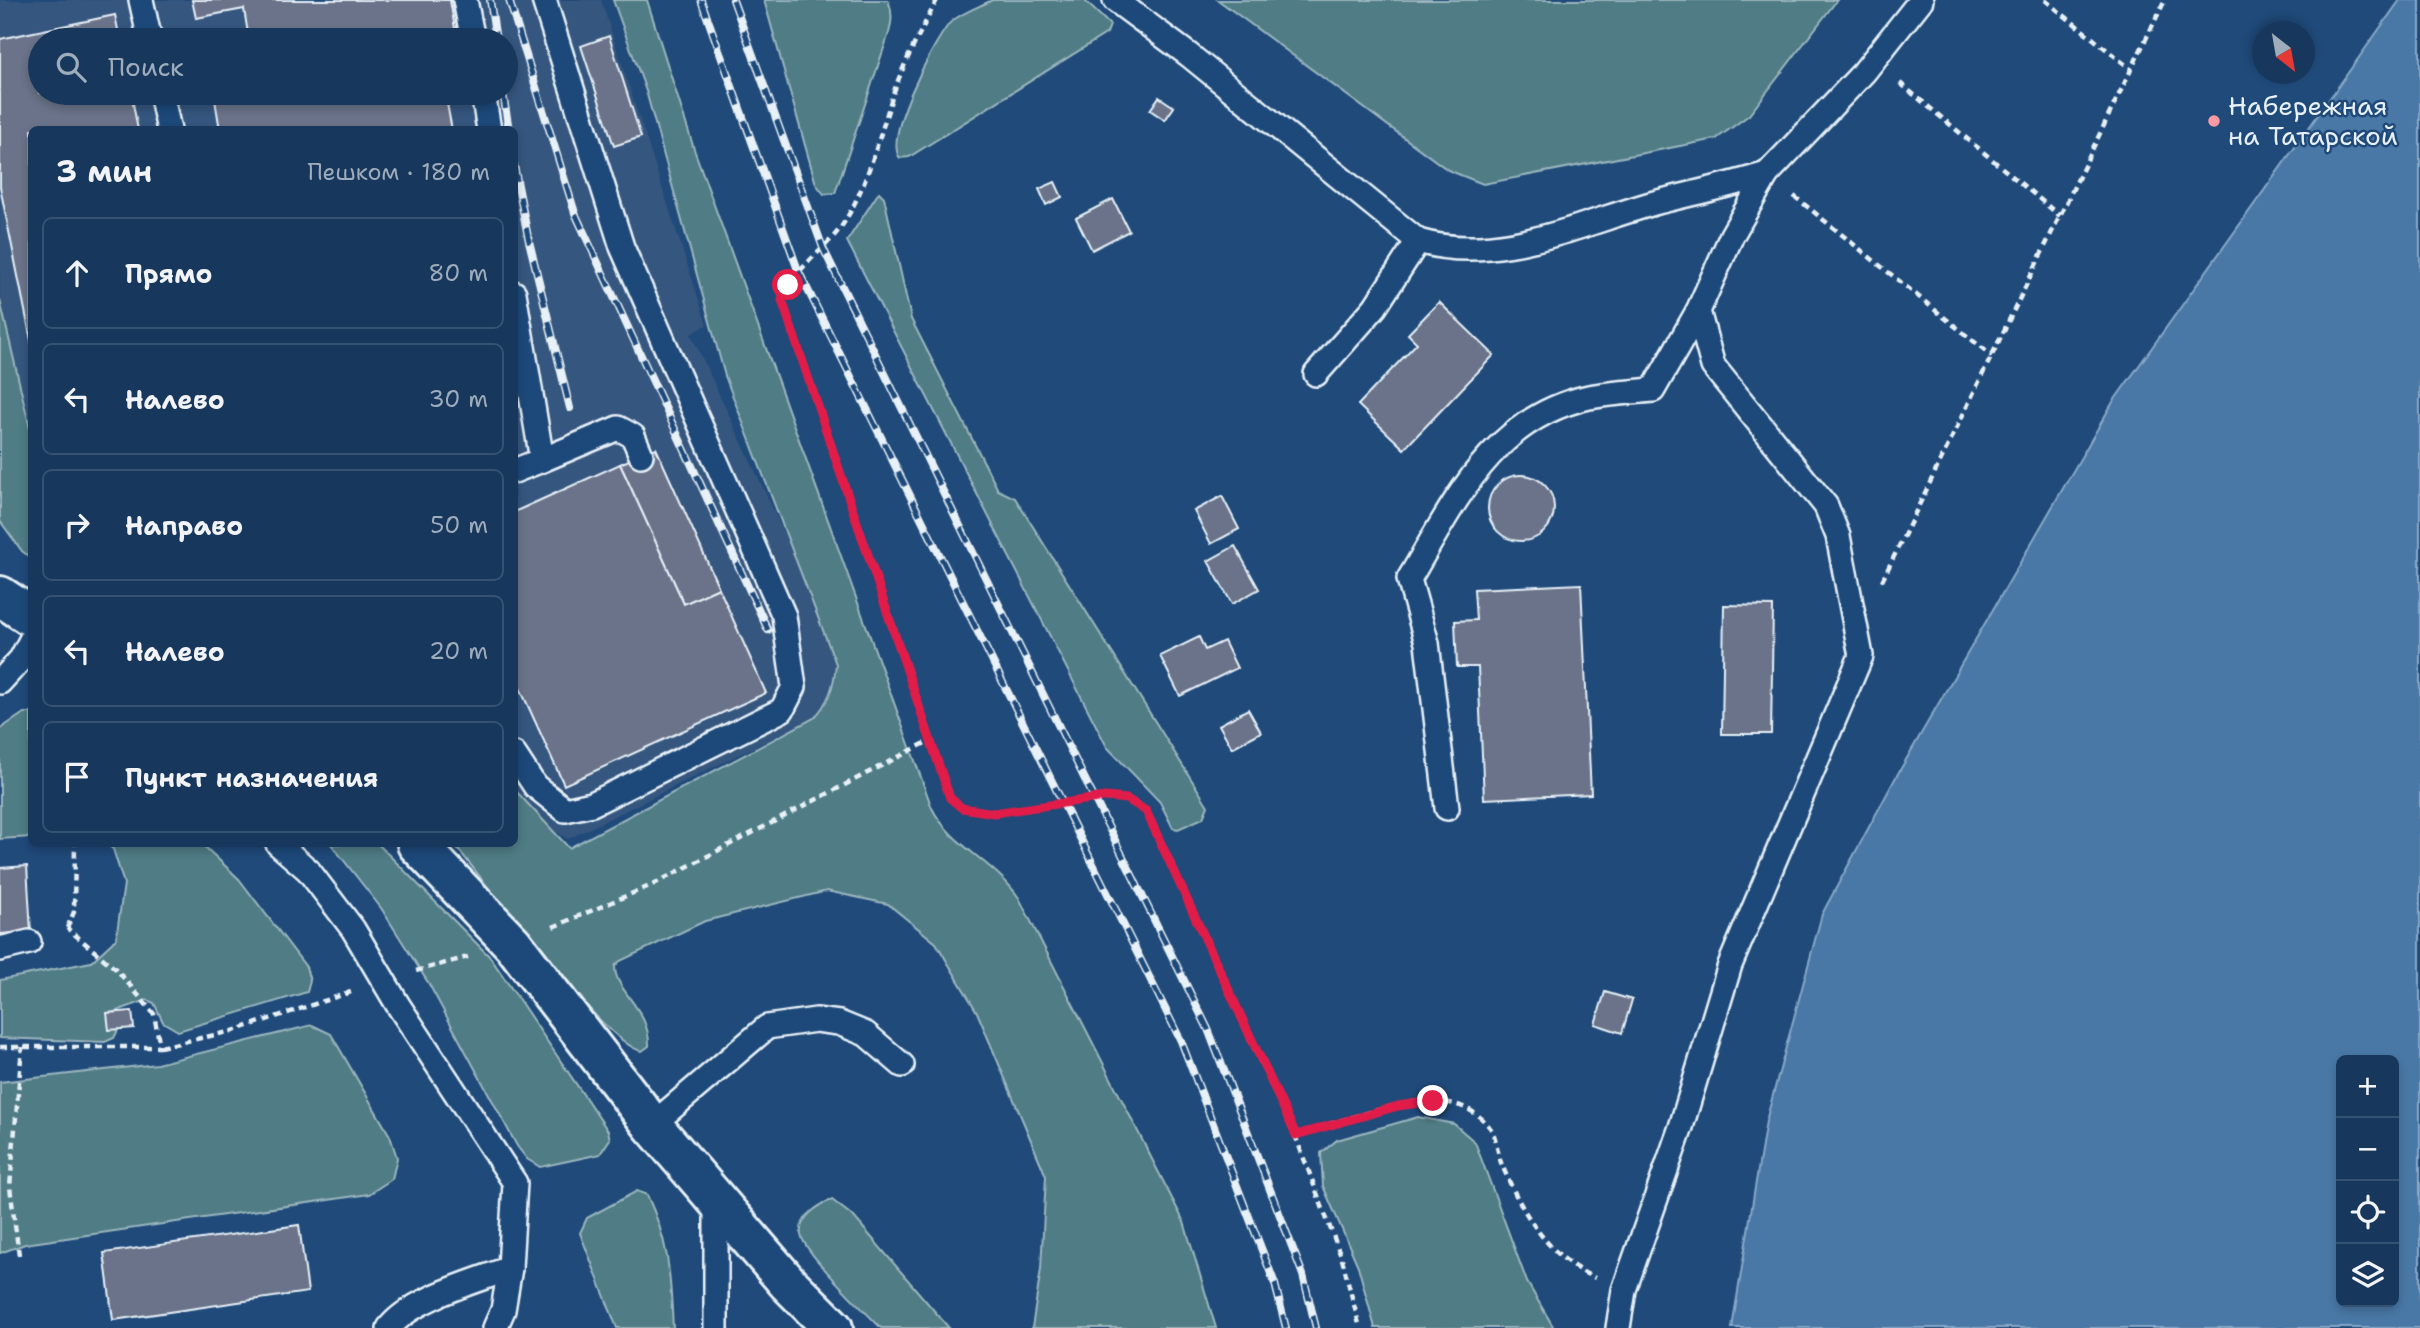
<!DOCTYPE html>
<html lang="ru">
<head>
<meta charset="utf-8">
<style>
	:root { --surface:#17385c; --page:#244365; --text:#f1f3f6; --muted:#9eacbb; --line:#365272 }
	body { margin:0; font-family:"Shantell Sans",sans-serif; background:var(--page); color:var(--text) }
	.controls { position:absolute; right:21px; bottom:21px; display:grid; overflow:hidden; border-radius:10px; box-shadow:0 4px 10px #0003 }
	.controls button { width:63px; height:63px; display:grid; place-items:center; padding:0; border:0; border-bottom:2px solid var(--line); background:var(--surface); color:var(--text); font:35px sans-serif }
	.compass { position:absolute; left:2252px; top:21px; width:63px; height:63px; border-radius:50%; background:var(--surface); box-shadow:0 4px 10px #0003; rotate:149deg }
	.stop { position:absolute; width:21px; height:21px; margin:-16px; border:5px solid #e11d48; border-radius:50%; background:#fff }
	.stop.end { background:#e11d48; border-color:#fff; box-shadow:0 2px 7px #0008 }
	.list { margin:0; padding:0; list-style:none }
	h2 { display:flex; justify-content:space-between; align-items:center; height:91px; margin:0; padding:0 28px; font-size:30px }
	h2 small { font-size:23px; font-weight:400; color:var(--muted) }
	.list li { display:grid; grid-template-columns:46px 1fr auto; gap:21px; align-items:center; box-sizing:border-box; height:112px; margin:0 14px 14px; padding:0 14px; border:2px solid var(--line); border-radius:10px }
	.list b { display:block; font-size:26px; white-space:nowrap }
	.list em { font-size:23px; font-style:normal; color:var(--muted) }
	.icon { flex:none; width:38px; height:38px; fill:none; stroke:currentColor; stroke-width:2; stroke-linecap:round; stroke-linejoin:round }
	.map { position:relative; flex:none; width:2420px; height:1328px; overflow:hidden }
	.search { position:absolute; background:var(--surface); box-shadow:0 4px 10px #0003; left:28px; top:28px; width:490px; height:77px; display:flex; align-items:center; gap:18px; box-sizing:border-box; padding:0 24px; border-radius:38px; color:var(--muted); font-size:26px }
	.panel { position:absolute; background:var(--surface); box-shadow:0 4px 10px #0003; left:28px; top:126px; width:490px; height:721px; border-radius:10px }
	.map>svg:first-child { display:block }
</style>
</head>
<body>
<div class="map">
<svg width="2420" height="1328" viewBox="0 0 2420 1328">
	<rect width="100%" height="100%" fill="#1f4a7a"/>
	<filter id="ink" filterUnits="userSpaceOnUse"><feTurbulence type="fractalNoise" baseFrequency=".0143" numOctaves="2"/><feDisplacementMap in="SourceGraphic" scale="14" xChannelSelector="R" yChannelSelector="G"/><feConvolveMatrix kernelMatrix="1 2 1 2 8 2 1 2 1" color-interpolation-filters="sRGB"/></filter>
	<g filter="url(#ink)">
		<path fill="#36567e" fill-rule="evenodd" d="M0 0H601L707 325 691 334 860 695 568 839 515 808 514 130H32L31 528 0 474ZM40 40H506V93H40Z"/>
		<g fill="#507c85" stroke="#9cb6be" stroke-width="2">
			<path d="M613 0H647L695 152 932 808C951 846 995 862 1019 898L1184 1222 1216 1328H1032L1041 1269 1046 1176 977 1012 936 943 888 904 827 891 705 921 620 961 615 966C614 991 650 1008 649 1046L642 1051C606 1046 484 880 454 844H514L515 790 569 848 814 718C829 702 834 686 836 664L725 376 646 91Z"/>
			<path d="M764 0H888C893 12 892 21 889 33L835 193 824 194 816 184Z"/>
			<path d="M992 0H1084L1110 25 1107 33 909 157 900 158C883 138 933 44 949 24 958 14 979 7 992 0Z"/>
			<path d="M1218 0H1837L1749 115 1716 139 1483 184 1448 170Z"/>
			<path d="M879 192 884 197 911 319 998 490 1015 498 1208 806 1203 818 1178 829 1173 828 1160 802 1107 747 847 241Z"/>
			<path d="M0 300 31 433V558L22 551 0 521Z"/>
			<path d="M24 713H31V837L0 839V729Z"/>
			<path d="M106 844H202L239 879 306 967 310 981 307 992 178 1031 163 1022 154 1003 147 1000 111 1013 110 1018 118 1030 114 1038 105 1042 0 1038V980L91 962 116 939 124 884 113 849Z"/>
			<path d="M331 844H378L490 957 608 1131 610 1139 600 1154 540 1167 527 1159 517 1146 429 984 381 908Z"/>
			<path d="M312 1025 331 1034 390 1136 397 1158 392 1179 369 1194 25 1244 0 1253V1082L157 1064Z"/>
			<path d="M1418 1117 1454 1124 1475 1142 1527 1282 1554 1328H1375L1358 1266 1323 1186 1321 1153 1337 1140Z"/>
			<path d="M637 1191 647 1195C670 1244 670 1275 673 1328H617L580 1233 587 1218Z"/>
			<path d="M832 1200 854 1217 949 1328H881C864 1310 806 1255 801 1235 798 1218 818 1205 832 1200Z"/>
		</g>
		<path fill="#4a78a6" stroke="#89a8c7" stroke-width="2" fill-rule="evenodd" d="M2400 0H2420V1328H1732L1766 1121 1822 914 1896 777 2113 402ZM2341 1060H2394V1302H2341Z"/>
		<g fill="#6a7389" stroke="#e8f1f8" stroke-width="2">
			<path d="M192 0H450L457 40H249L244 9 196 18Z"/>
			<path d="M115 15 120 40H40V93H131L138 130H32V345L0 187V39Z"/>
			<path d="M609 36 641 137 614 146 581 46Z"/>
			<path d="M225 93H445L452 130H220L214 94Z"/>
			<path d="M1159 97 1174 107 1165 120 1150 110Z"/>
			<path d="M1055 182 1062 197 1046 205 1039 189Z"/>
			<path d="M1113 199 1129 231 1092 250 1076 218Z"/>
			<path d="M1439 302 1494 355 1404 449 1358 405 1417 343 1408 334Z"/>
			<path d="M656 448 719 588 684 604 620 464Z"/>
			<path d="M620 464 684 604 719 588 766 693 564 785 514 675V512Z"/>
			<circle cx="1521" cy="508" r="33"/>
			<path d="M1222 496 1239 529 1211 544 1194 511Z"/>
			<path d="M1235 546 1259 589 1232 604 1208 561Z"/>
			<path d="M1581 584 1591 794 1484 799 1478 667H1457L1455 621 1476 620 1474 589Z"/>
			<path d="M1724 605 1773 606 1771 734H1722Z"/>
			<path d="M1199 637 1205 650 1224 641 1237 668 1180 696 1160 656Z"/>
			<path d="M1248 709 1261 732 1232 748 1219 725Z"/>
			<path d="M27 866 31 932 0 934V868Z"/>
			<path d="M1605 992 1632 1000 1622 1033 1595 1024Z"/>
			<path d="M132 1011 134 1028 109 1030 107 1013Z"/>
			<path d="M299 1225 308 1292 113 1320 104 1253Z"/>
		</g>
		<g fill="none" stroke-linecap="round" stroke-linejoin="round">
			<defs>
				<g id="service">
					<path d="M141 0 150 40"/>
					<path d="M465 0 473 40"/>
					<path d="M1115 0 1189 55 1418 241C1498 265 1581 223 1658 202 1694 193 1731 185 1767 174"/>
					<path d="M161 93 169 130"/>
					<path d="M483 93 489 130"/>
					<path d="M514 293 542 460 514 471"/>
					<path d="M1316 374 1375 307 1418 241"/>
					<path d="M542 460 618 428 633 436 641 455"/>
					<path d="M0 682 21 659 32 638"/>
					<path d="M514 754 535 786 565 810 592 804 782 710 794 687 784 616 622 247 544 0"/>
					<path d="M1447 808 1427 643 1409 579C1455 502 1492 418 1589 397 1610 393 1632 392 1653 390L1698 311 1732 235 1767 174 1864 72 1921 0"/>
					<path d="M278 844 308 870 353 929 398 1005 515 1183 510 1268 503 1310 495 1328"/>
					<path d="M0 949 29 942"/>
					<path d="M652 1125 767 1027 816 1020 839 1023 866 1034 902 1065"/>
					<path d="M716 1197V1328"/>
					<path d="M389 1328C412 1298 475 1282 510 1268"/>
					<path d="M1618 1328 1624 1290 1681 1127 1730 965 1861 656 1838 536 1826 506 1713 366 1698 311"/>
				</g>
				<g id="minor">
					<path d="M0 596 32 617"/>
					<path d="M417 844 513 944 652 1125 788 1283 833 1328"/>
				</g>
			</defs>
			<use href="#service" stroke="#e8f1f8" stroke-width="28"/>
			<use href="#minor" stroke="#e8f1f8" stroke-width="44"/>
			<g stroke="#e8f1f8" stroke-width="4.5" stroke-dasharray="7 5" stroke-linecap="butt">
				<path d="M937 0C919 35 900 69 889 107 877 146 866 186 845 221 826 252 796 264 782 300L950 798 962 808 994 813 1105 797 1127 799 1146 811 1295 1135C1330 1125 1403 1099 1436 1101 1459 1103 1477 1110 1491 1129 1497 1138 1497 1154 1502 1165 1521 1210 1547 1257 1595 1278"/>
				<path d="M2045 0 2132 70"/>
				<path d="M1900 83 2060 216"/>
				<path d="M1794 196 1992 356"/>
				<path d="M1882 581 2165 0"/>
				<path d="M553 927 652 885 931 740"/>
				<path d="M67 928 74 912 75 844"/>
				<path d="M416 971 468 957"/>
				<path d="M0 1047H160L154 1014 117 970 67 928"/>
				<path d="M160 1047 233 1031 351 992"/>
				<path d="M1295 1135 1342 1259 1360 1328"/>
				<path d="M19 1255 10 1187 22 1047"/>
			</g>
			<use href="#service" stroke="#1f4a7a" stroke-width="23"/>
			<use href="#minor" stroke="#1f4a7a" stroke-width="38"/>
			<defs>
				<g id="rail">
					<path d="M490 0 496 40"/>
					<path d="M509 0 575 213 768 630"/>
					<path d="M701 0 798 270 1181 1041 1275 1284 1286 1328"/>
					<path d="M733 0 823 248 1208 1029 1303 1275 1316 1328"/>
					<path d="M503 93 509 130"/>
					<path d="M514 165 528 237 570 408"/>
				</g>
			</defs>
			<use href="#rail" stroke="#e8f1f8" stroke-width="8"/>
			<use href="#rail" stroke="#1f4a7a" stroke-width="5" stroke-dasharray="16" stroke-linecap="butt"/>
		</g>
	</g>
	<g fill="none" stroke-linecap="round" stroke-linejoin="round" filter="url(#ink)">
		<path stroke="#e11d48" stroke-width="9" d="M788 285 782 300 950 798 962 808 994 813 1105 797 1127 799 1146 811 1296 1135 1398 1106 1433 1101"/>
	</g>
	<circle fill="#ff9aa2" stroke="#1f4a7a" stroke-width="2.5" cx="2214" cy="121" r="7"/>
	<g text-anchor="middle" stroke-width="5" stroke-linejoin="round" paint-order="stroke">
		<g font-size="26" fill="#e8f1f8" stroke="#1f4a7a" text-anchor="start">
			<text x="2228" y="115">Набережная<tspan x="2228" dy="30">на Татарской</tspan></text>
		</g>
	</g>
</svg>
<div class="controls">
<button>+</button>
<button>−</button>
<button><svg class="icon" aria-label="locate" viewBox="0 0 24 24"><circle cx="12" cy="12" r="6"/><path d="M12 2v4M12 18v4M2 12h4M18 12h4"/></svg></button>
<button><svg class="icon" aria-label="layers" viewBox="0 0 24 24"><path d="M12 4l9 5-9 5-9-5zM3 14l9 5 9-5"/></svg></button>
</div>
<svg class="compass" viewBox="-18 -18 36 36"><path d="M0-13l5 13h-10z" fill="#e53935"/><path d="M0 13l5-13h-10z" fill="#9eacbb"/></svg>
<div class="stop" style="left:788px;top:285px"></div>
<div class="stop end" style="left:1433px;top:1101px"></div>
<div class="search"><svg class="icon" aria-label="search" viewBox="0 0 24 24"><circle cx="10" cy="10" r="6"/><path d="M15 15l6 6"/></svg>Поиск</div>
<section class="panel">
<h2>3 мин<small>Пешком · 180 m</small></h2>
<ul class="list">
<li><svg class="icon" aria-label="ahead" viewBox="0 0 24 24"><path d="M12 20V5M6 11l6-6 6 6"/></svg><div><b>Прямо</b></div><em>80 m</em></li>
<li><svg class="icon" aria-label="left" viewBox="0 0 24 24"><path d="M17 20v-9H6M10 6l-5 5 5 5"/></svg><div><b>Налево</b></div><em>30 m</em></li>
<li><svg class="icon" aria-label="right" viewBox="0 0 24 24"><path d="M7 20v-9h11M14 6l5 5-5 5"/></svg><div><b>Направо</b></div><em>50 m</em></li>
<li><svg class="icon" aria-label="left" viewBox="0 0 24 24"><path d="M17 20v-9H6M10 6l-5 5 5 5"/></svg><div><b>Налево</b></div><em>20 m</em></li>
<li><svg class="icon" aria-label="arrive" viewBox="0 0 24 24"><path d="M6 21V4h12l-3 4 3 4H6"/></svg><div><b>Пункт назначения</b></div></li>
</ul>
</section>
</div>
</body>
</html>
